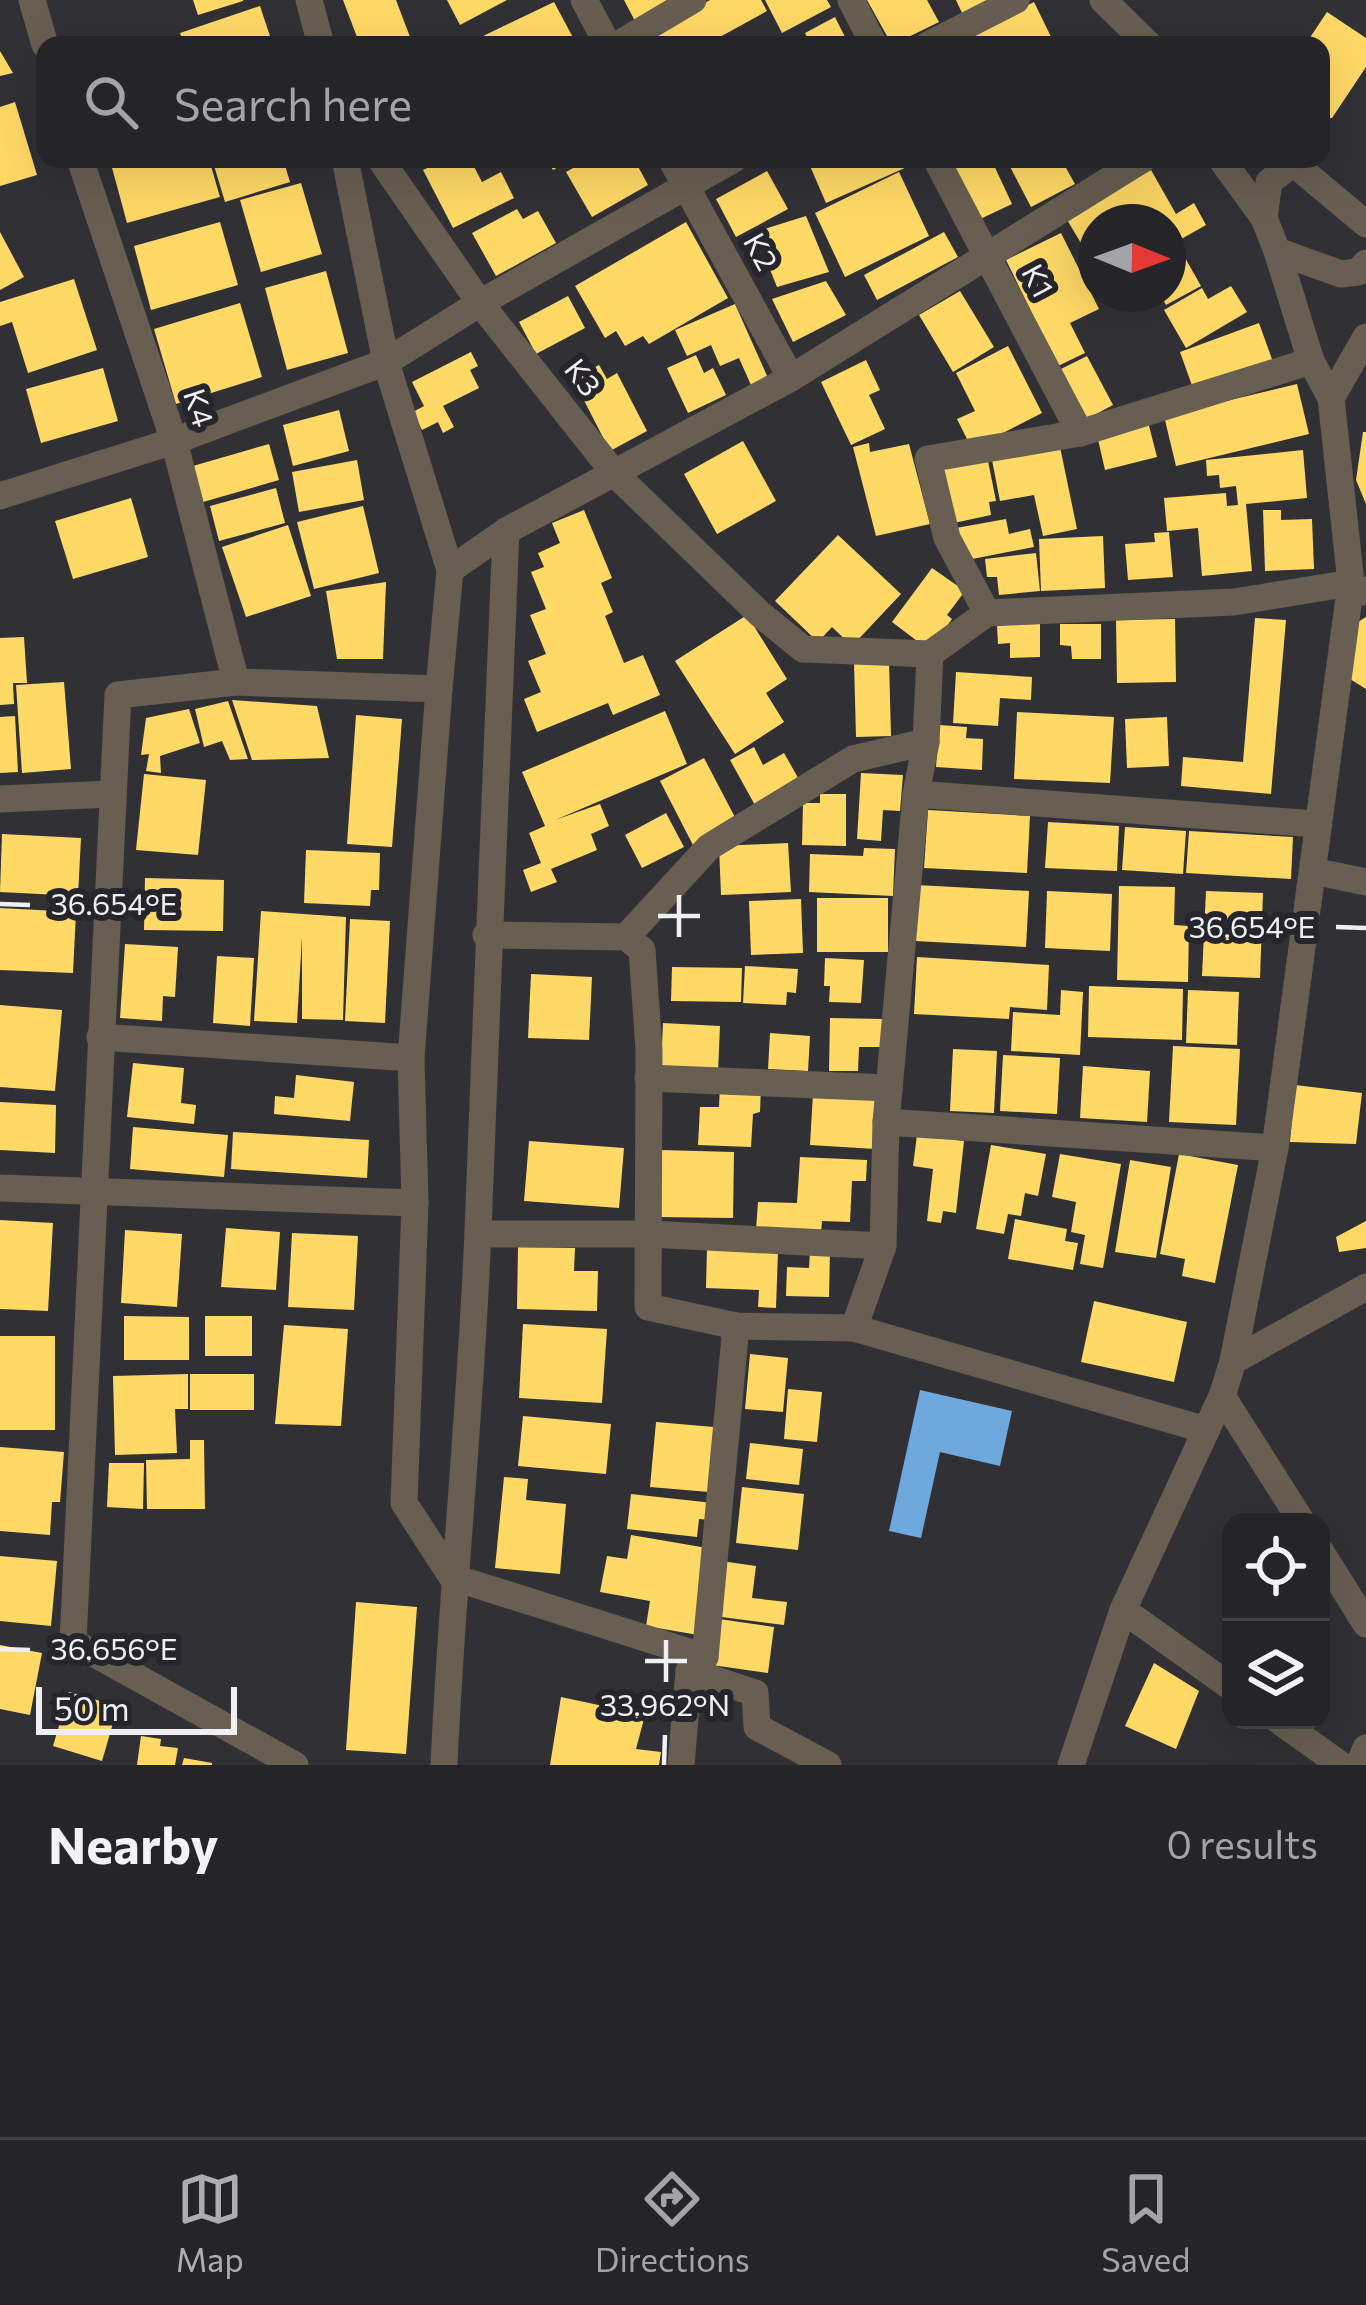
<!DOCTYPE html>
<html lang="en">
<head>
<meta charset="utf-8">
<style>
	:root { --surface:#252428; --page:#313034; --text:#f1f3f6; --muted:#a3a4a8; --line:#424145; --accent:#adacb1 }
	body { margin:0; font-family:Commissioner,sans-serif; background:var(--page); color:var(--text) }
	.controls { position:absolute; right:36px; bottom:36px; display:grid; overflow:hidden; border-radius:24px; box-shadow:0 12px 48px #0002 }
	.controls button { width:108px; height:108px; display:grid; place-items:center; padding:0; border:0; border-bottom:3px solid var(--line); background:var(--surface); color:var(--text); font:60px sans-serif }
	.compass { position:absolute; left:1078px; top:204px; width:108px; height:108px; border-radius:50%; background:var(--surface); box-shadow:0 12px 48px #0002; rotate:91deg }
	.scale { position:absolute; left:36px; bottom:30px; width:201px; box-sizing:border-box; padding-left:12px; border:6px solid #f0eff4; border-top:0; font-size:33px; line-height:42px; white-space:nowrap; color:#f0eff4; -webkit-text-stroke:9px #26252c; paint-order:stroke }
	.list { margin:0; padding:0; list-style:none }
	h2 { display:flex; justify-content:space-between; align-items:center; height:156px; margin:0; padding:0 48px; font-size:51px }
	h2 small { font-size:39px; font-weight:400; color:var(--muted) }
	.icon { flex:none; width:66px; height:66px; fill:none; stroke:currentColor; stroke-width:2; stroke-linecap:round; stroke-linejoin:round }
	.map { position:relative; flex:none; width:1366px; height:1765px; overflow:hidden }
	.search { position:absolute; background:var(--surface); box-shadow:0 12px 48px #0002; left:36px; right:36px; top:36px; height:132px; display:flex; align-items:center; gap:30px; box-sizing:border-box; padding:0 42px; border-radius:24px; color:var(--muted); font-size:45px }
	.sheet { height:372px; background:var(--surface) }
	nav { display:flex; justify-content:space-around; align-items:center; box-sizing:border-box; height:168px; border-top:3px solid var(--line); background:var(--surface); font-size:33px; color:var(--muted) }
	nav a { display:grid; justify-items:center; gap:6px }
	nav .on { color:var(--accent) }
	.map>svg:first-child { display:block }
</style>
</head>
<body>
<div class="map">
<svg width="1366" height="1765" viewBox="0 0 1366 1765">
	<rect width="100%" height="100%" fill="#313035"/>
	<g fill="#ffd966">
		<path d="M193 0H243V1L198 15Z"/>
		<path d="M343 0H396L410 37 389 45H360Z"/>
		<path d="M447 0H507L460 25Z"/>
		<path d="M624 0H680L636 23Z"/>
		<path d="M710 0H761L767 11 718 38 721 45H631Z"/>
		<path d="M765 0H827L831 7 782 33Z"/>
		<path d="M867 0H927L939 22 892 45Z"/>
		<path d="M956 0H991L963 15Z"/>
		<path d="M554 2 577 45H483L479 38Z"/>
		<path d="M1034 2 1055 45H972L967 35Z"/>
		<path d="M260 6 273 45H184L180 33Z"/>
		<path d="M1327 12 1366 38V67L1332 118H1321V45H1305Z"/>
		<path d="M835 17 849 45H811L805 33Z"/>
		<path d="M0 51 13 73 0 76Z"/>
		<path d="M15 102 37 175 0 186V107Z"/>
		<path d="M128 159H209L220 197 127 223 111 164Z"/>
		<path d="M212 159H283L290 182 225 202Z"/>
		<path d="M446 159H470L482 182 501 172 514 198 453 228 423 170Z"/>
		<path d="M546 159H572L553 170Z"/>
		<path d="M589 159H634L648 185 592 217 566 172Z"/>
		<path d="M807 159H925L826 203Z"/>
		<path d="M946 159H991L1012 204 976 221Z"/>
		<path d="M1006 159H1061L1075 184 1031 207Z"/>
		<path d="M1151 170 1176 214 1194 203 1206 225 1176 242 1201 286 1166 305 1160 294H1168V222H1096V244L1085 250 1066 218Z"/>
		<path d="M767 171 788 209 736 237 716 199Z"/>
		<path d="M899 172 929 236 845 277 815 213Z"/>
		<path d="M301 183 322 254 261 272 240 200Z"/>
		<path d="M517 209 523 219 538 211 556 243 496 276 472 233Z"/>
		<path d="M806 216 829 272 777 287 755 232Z"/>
		<path d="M220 222 238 285 151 310 134 246Z"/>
		<path d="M686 222 728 298 649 344 643 336 625 346 616 331 605 338 575 286Z"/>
		<path d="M0 232 24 277 0 290Z"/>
		<path d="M944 232 958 257 877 300 864 275Z"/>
		<path d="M1061 233 1099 309 1070 323 1085 353 1058 366 1006 260Z"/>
		<path d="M326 271 348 353 287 370 265 288Z"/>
		<path d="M74 279 97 350 28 373 12 322 0 326V302Z"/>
		<path d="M826 281 846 315 793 342 772 299Z"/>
		<path d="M1231 286 1247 312 1186 348 1164 310 1202 288 1208 299Z"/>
		<path d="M960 291 994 347 953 372 919 315Z"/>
		<path d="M568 296 585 328 536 354 519 322Z"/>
		<path d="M240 303 262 377 176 404 154 329Z"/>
		<path d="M735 304 768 378 751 385 739 358 720 366 711 345 687 356 675 330Z"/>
		<path d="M1259 323 1273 362 1194 391 1180 352Z"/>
		<path d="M1008 346 1042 413 972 449 957 419 975 411 956 373Z"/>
		<path d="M471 352 478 366 470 370 479 388 443 406 454 427 443 433 438 422 422 430 413 412 424 406 412 382Z"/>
		<path d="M696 355 704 373 713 368 726 395 688 413 667 368Z"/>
		<path d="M1087 356 1113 405 1085 420 1059 370Z"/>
		<path d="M866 360 880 390 869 395 885 429 851 445 821 382Z"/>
		<path d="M599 365 607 379 617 373 647 431 610 451 573 379Z"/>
		<path d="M103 368 118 421 41 443 26 389Z"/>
		<path d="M1297 384 1309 434 1176 466 1164 416Z"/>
		<path d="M339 410 349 451 293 466 283 425Z"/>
		<path d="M1148 422 1157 457 1105 470 1097 435Z"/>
		<path d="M1363 432H1366V504L1356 480Z"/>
		<path d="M743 441 776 501 717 534 684 474Z"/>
		<path d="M1059 442 1077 529 1043 536 1034 495 1000 501 991 455Z"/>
		<path d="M869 443 870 452 909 444 930 524 876 536 853 447Z"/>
		<path d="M269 444 279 480 203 502 193 466Z"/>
		<path d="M1303 450 1307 498 1246 504 1252 571 1202 576 1198 528 1167 531 1164 498 1226 493 1227 506 1238 505 1236 486 1220 488 1219 475 1207 476 1206 460Z"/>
		<path d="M987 456 996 501 989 502 991 515 949 524 937 465Z"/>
		<path d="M357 460 364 500 299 512 292 472Z"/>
		<path d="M276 488 285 523 219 541 210 506Z"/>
		<path d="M131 498 148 557 73 579 55 521Z"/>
		<path d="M363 506 379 573 314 589 297 522Z"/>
		<path d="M584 510 612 578 601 583 613 612 605 616 624 663 643 655 660 695 613 715 608 703 537 732 524 699 541 692 528 661 546 654 530 615 546 609 531 572 544 567 538 553 560 543 552 523Z"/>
		<path d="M1263 510H1281V520L1312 519 1314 569 1265 571Z"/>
		<path d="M1006 519 1009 534 1030 529 1034 547 962 561 956 528Z"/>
		<path d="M288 525 311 596 246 617 222 547Z"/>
		<path d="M1169 532 1173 577 1128 580 1125 544 1155 542 1154 533Z"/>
		<path d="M838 535 901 594 852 646 832 627 818 642 775 601Z"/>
		<path d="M1103 536 1105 588 1041 591 1039 539Z"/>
		<path d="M1036 553 1040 591 999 595 997 577H987L985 559Z"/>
		<path d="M932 568 965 591 947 615 952 619 929 650 892 622Z"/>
		<path d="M386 582 383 659H337L326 591Z"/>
		<path d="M747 615 787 679 766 693 784 722 735 754 675 661Z"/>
		<path d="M1366 617V689L1350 679 1353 625Z"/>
		<path d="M1255 618 1286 620 1271 794 1181 786 1183 757 1243 762Z"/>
		<path d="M1175 619 1176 682 1117 683 1116 620Z"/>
		<path d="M1040 624V657L1010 658V643L998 644 997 625Z"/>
		<path d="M1060 624H1101V659H1072L1071 646 1060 645Z"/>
		<path d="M24 637 27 683H13L14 704 0 705V638Z"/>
		<path d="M889 661 891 736 856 737 854 662Z"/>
		<path d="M956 672 1032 677 1031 700 1000 698 998 726 953 723Z"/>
		<path d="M64 682 71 769 22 773 16 685Z"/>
		<path d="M232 700 317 706 329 758 252 760Z"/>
		<path d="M228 701 248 759 230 760 222 741 204 747 195 709Z"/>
		<path d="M189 709 200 743 160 756 161 773 146 771 149 754 141 755 146 718Z"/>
		<path d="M665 711 687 764 555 820 600 804 609 826 591 834 597 850 551 869 557 882 531 892 523 870 541 863 529 833 545 826 522 772Z"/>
		<path d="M1017 712 1114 717 1110 783 1014 779Z"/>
		<path d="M356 715 402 719 392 847 347 844Z"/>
		<path d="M15 716 18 772 0 773V717Z"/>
		<path d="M1167 717 1169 766 1127 768 1125 719Z"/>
		<path d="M939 725 967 727 966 738 983 739 982 770 936 767Z"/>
		<path d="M754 747 763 765 784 753 801 783 756 807 730 760Z"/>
		<path d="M704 758 738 823 694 847 660 781Z"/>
		<path d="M861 773 903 775 900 811 883 810 881 841 857 839Z"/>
		<path d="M144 774 206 780 198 855 136 850Z"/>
		<path d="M820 794H846V846L802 845 803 803H820Z"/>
		<path d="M928 810 1030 816 1027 873 924 868Z"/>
		<path d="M666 813 684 847 642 868 625 835Z"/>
		<path d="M1048 822 1119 826 1117 871 1045 868Z"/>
		<path d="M1125 827 1186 831 1183 874 1122 870Z"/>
		<path d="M1189 831 1293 837 1291 879 1186 873Z"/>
		<path d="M2 834 81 838 78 896 0 892Z"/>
		<path d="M788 843 791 892 721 895 719 846Z"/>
		<path d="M864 848 895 849 893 896 809 892 810 854 863 856Z"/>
		<path d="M306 850 380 853 379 890H371L370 906 304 903Z"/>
		<path d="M145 878 224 880 223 931 144 930Z"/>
		<path d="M917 885 1029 891 1026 947 915 941Z"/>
		<path d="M1119 886 1175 887 1174 925 1189 926 1188 982 1117 980Z"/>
		<path d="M1047 891 1112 894 1110 951 1045 948Z"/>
		<path d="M1206 891 1263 893 1260 978 1202 976Z"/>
		<rect x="817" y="898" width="71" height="54"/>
		<path d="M801 899 803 953 751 955 749 901Z"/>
		<path d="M0 908 76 912 73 973 0 970Z"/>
		<path d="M261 911 346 917 343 1020 302 1019V937L297 1023 254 1021Z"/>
		<path d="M350 919 390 921 385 1023 345 1021Z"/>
		<path d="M125 944 178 947 175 997 163 996 162 1021 120 1018Z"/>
		<path d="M217 956 254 958 250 1026 213 1023Z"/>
		<path d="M917 957 1049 965 1047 1010 1010 1007 1009 1019 914 1014Z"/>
		<path d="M825 958 864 960 861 1003 829 1002 830 986H824Z"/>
		<path d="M745 966 798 969 796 993 787 992 786 1005 743 1003Z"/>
		<path d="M672 967 742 968 741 1002 671 1001Z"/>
		<path d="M531 974 592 977 589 1040 528 1038Z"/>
		<path d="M1089 986 1183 989 1182 1040 1088 1037Z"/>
		<path d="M1061 990 1083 992 1080 1055 1011 1051 1013 1012 1060 1015Z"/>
		<path d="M1188 990 1239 992 1237 1045 1186 1043Z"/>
		<path d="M0 1005 62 1010 55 1091 0 1087Z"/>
		<path d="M830 1018 883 1019V1047H859L858 1071H829Z"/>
		<path d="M663 1023 720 1026 718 1072 661 1069Z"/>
		<path d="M770 1033 810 1036 808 1071 768 1069Z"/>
		<path d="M1173 1046 1240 1049 1236 1125 1169 1122Z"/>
		<path d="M953 1049 997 1051 994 1113 950 1111Z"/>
		<path d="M1003 1055 1060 1058 1057 1114 1000 1111Z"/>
		<path d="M133 1063 184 1068 181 1103 196 1105 194 1124 127 1117Z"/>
		<path d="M1083 1066 1150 1071 1147 1122 1080 1118Z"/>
		<path d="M296 1075 354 1082 350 1121 274 1114 275 1096 294 1098Z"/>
		<path d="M720 1084 761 1087 760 1112 753 1114 751 1147 698 1145 700 1107H719Z"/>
		<path d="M1295 1085 1362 1093 1356 1144 1290 1142Z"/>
		<path d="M813 1093 876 1095 875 1149 810 1145Z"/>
		<path d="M0 1102 56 1105 55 1153 0 1150Z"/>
		<path d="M133 1127 228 1135 224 1177 130 1169Z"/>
		<path d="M233 1132 369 1140 367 1178 231 1169Z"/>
		<path d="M917 1135 964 1141 956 1213 943 1211 941 1223 927 1221 933 1169 913 1166Z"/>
		<path d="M529 1141 624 1148 619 1208 524 1201Z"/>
		<path d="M991 1145 1046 1154 1038 1196 1025 1193 1021 1216 1008 1214 1004 1234 976 1229Z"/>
		<path d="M660 1150 734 1152 733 1218 658 1217Z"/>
		<path d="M1060 1154 1121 1164 1103 1268 1080 1264 1085 1235 1071 1232 1076 1202 1052 1197Z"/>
		<path d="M1179 1154 1238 1165 1215 1283 1182 1276 1185 1259 1160 1254Z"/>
		<path d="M800 1157 867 1160 866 1181H852L850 1222 822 1221 821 1233 756 1230 758 1202 797 1203Z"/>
		<path d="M1130 1160 1171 1167 1156 1258 1115 1252Z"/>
		<path d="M1015 1219 1067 1229 1065 1241 1078 1243 1073 1270 1008 1259Z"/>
		<path d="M0 1220 53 1223 48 1311 0 1309Z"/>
		<path d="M1366 1221V1248L1339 1252 1336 1237Z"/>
		<path d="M226 1228 280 1232 276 1290 221 1287Z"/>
		<path d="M125 1230 182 1234 177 1307 121 1303Z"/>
		<path d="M292 1233 358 1236 354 1310 288 1307Z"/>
		<path d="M518 1247 575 1248 574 1271H598L597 1311 517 1309Z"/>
		<path d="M707 1248 778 1251 776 1308 758 1307 759 1290 706 1288Z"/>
		<path d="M810 1251H830L829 1297 786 1296 787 1267 809 1268Z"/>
		<path d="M1094 1301 1187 1322 1174 1382 1081 1362Z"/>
		<path d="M124 1316 189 1317V1360H124Z"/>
		<rect x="205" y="1316" width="47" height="40"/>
		<path d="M523 1324 607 1329 602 1403 519 1398Z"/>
		<path d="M284 1325 348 1329 341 1426 275 1424Z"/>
		<rect x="0" y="1336" width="55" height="94"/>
		<path d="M750 1354 788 1358 783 1412 745 1409Z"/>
		<path d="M188 1374V1409H175L177 1453 115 1455 113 1376Z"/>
		<rect x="190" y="1374" width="64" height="36"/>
		<path d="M788 1389 822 1392 817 1442 784 1439Z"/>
		<path d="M523 1416 611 1424 606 1474 518 1466Z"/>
		<path d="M656 1422 714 1427 709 1492 650 1487Z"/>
		<path d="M190 1440H204L205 1509H147L146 1460 190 1459Z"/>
		<path d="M750 1443 803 1449 799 1485 746 1479Z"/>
		<path d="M0 1447 64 1452 60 1502H52L50 1535 0 1531Z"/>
		<path d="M109 1463H144L143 1509 107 1507Z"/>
		<path d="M504 1477 528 1479 526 1500 566 1504 560 1574 495 1568Z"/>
		<path d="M742 1487 804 1494 798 1550 736 1543Z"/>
		<path d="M631 1494 713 1503 711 1520 699 1519 697 1537 627 1529Z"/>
		<path d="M631 1535 713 1549 698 1635 646 1626 650 1601 600 1592 607 1556 627 1559Z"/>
		<path d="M0 1556 57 1561 51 1626 0 1621Z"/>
		<path d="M721 1561 756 1566 752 1598 787 1602 784 1625 714 1616Z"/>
		<path d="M356 1602 417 1607 406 1754 346 1750Z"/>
		<path d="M719 1619 774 1627 768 1673 712 1665Z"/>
		<path d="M0 1645 42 1653 30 1715 0 1709Z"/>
		<path d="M1154 1663 1199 1691 1176 1749 1125 1726Z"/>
		<path d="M69 1692 118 1706 102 1761 53 1746Z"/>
		<path d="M561 1697 645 1715 636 1749 661 1752 659 1765H550Z"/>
		<path d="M141 1736 161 1739 160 1746 178 1748 175 1765H137Z"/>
		<path d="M184 1758 212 1763V1765H182Z"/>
	</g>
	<path fill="#6fa8dc" d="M920 1390 1012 1411 1000 1466 940 1452 921 1538 889 1531Z"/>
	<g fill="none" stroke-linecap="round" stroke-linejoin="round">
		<g stroke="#685e52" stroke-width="27">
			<path d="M32 0 45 45"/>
			<path d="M309 0 321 45"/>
			<path d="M584 0 608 45"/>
			<path d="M851 0 874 45"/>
			<path d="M1103 0 1149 45"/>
			<path d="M617 45 693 0"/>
			<path d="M928 45 1016 0"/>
			<path d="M80 159 174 441 236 682"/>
			<path d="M345 159 386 362 450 570"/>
			<path d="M380 159 480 303 615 474 760 614 803 649 930 654"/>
			<path d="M671 159 791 378"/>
			<path d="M936 159 1080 433"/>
			<path d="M1221 159 1264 218"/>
			<path d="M1366 224 1293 163 1269 182 1264 218 1277 251 1341 274 1358 272 1366 263"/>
			<path d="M1331 398 1366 337"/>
			<path d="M0 496 174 441 386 362 480 303 734 159"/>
			<path d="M987 613 947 538 928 459 1080 433 1311 361"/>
			<path d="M439 689 411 1058 415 1203 404 1503 452 1577 705 1657"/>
			<path d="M916 794 1316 824"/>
			<path d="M0 799 110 794"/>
			<path d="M1313 871 1366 882"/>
			<path d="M486 935 626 937 642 950 649 1050 648 1307 736 1326 854 1328 1206 1430"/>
			<path d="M626 937 709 847 853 759 926 742"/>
			<path d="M100 1037 411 1058"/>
			<path d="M648 1078 889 1088"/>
			<path d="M886 1122 1275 1148"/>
			<path d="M0 1188 415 1203"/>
			<path d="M478 1234H649L883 1246"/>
			<path d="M854 1328 883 1246 886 1122 916 794 926 742 930 654 987 613 1234 602 1351 583 1363 592"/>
			<path d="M1233 1361 1366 1287"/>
			<path d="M1222 1396 1302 1522"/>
			<path d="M1321 1552 1366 1624"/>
			<path d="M1123 1610 1231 1687"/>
			<path d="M689 1671 755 1693 757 1727 828 1765"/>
			<path d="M1278 1720 1341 1765"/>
			<path d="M295 1765 73 1642 118 695 236 682 439 689 450 570 506 531 791 378 1143 159"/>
			<path d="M444 1765C452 1587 471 1409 478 1230 488 997 495 764 506 531"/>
			<path d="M681 1765 689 1671 705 1657 736 1326"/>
			<path d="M1071 1765 1123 1610 1222 1396 1233 1361 1275 1148 1351 583 1331 398 1311 361 1277 251"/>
			<path d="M1359 1765 1366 1748"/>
		</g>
	</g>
	<path fill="none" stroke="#f0eff4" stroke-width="4.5" d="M0 904 30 905M658 916H700M1336 927 1366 928M679 937V895M0 1649 30 1650M645 1661H687M666 1682V1640M664 1765 665 1735"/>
	<g text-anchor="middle" stroke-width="12" stroke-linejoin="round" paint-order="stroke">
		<g font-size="30" fill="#f0eff4" stroke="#26252c">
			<text transform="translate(760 252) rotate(61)" y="10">K2</text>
			<text transform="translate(1037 281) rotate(62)" y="10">K1</text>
			<text transform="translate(582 378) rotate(52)" y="10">K3</text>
			<text transform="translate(198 408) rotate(72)" y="10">K4</text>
		</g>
	</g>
	<g font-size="30" text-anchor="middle" fill="#f0eff4" stroke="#26252c" stroke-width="12" stroke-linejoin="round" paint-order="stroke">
		<text x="114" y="915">36.654°E</text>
		<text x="1252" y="938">36.654°E</text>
		<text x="114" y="1660">36.656°E</text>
		<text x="665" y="1716">33.962°N</text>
	</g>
</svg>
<div class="controls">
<button><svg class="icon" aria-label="locate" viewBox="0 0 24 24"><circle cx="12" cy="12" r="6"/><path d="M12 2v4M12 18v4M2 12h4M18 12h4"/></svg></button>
<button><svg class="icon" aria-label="layers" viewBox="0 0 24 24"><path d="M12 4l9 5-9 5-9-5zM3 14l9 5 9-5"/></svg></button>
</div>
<svg class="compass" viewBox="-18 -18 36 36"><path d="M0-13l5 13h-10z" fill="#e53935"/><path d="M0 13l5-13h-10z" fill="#a3a4a8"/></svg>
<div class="scale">50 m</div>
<div class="search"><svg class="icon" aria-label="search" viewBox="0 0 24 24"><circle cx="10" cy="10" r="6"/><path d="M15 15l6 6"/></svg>Search here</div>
</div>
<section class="sheet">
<h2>Nearby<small>0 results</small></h2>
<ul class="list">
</ul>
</section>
<nav>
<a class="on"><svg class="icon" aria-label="map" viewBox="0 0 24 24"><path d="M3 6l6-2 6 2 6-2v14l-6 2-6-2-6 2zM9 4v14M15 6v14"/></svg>Map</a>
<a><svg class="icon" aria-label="directions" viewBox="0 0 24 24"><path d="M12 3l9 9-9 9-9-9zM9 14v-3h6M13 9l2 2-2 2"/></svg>Directions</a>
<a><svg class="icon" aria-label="saved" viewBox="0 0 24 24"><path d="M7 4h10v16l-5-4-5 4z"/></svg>Saved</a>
</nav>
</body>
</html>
